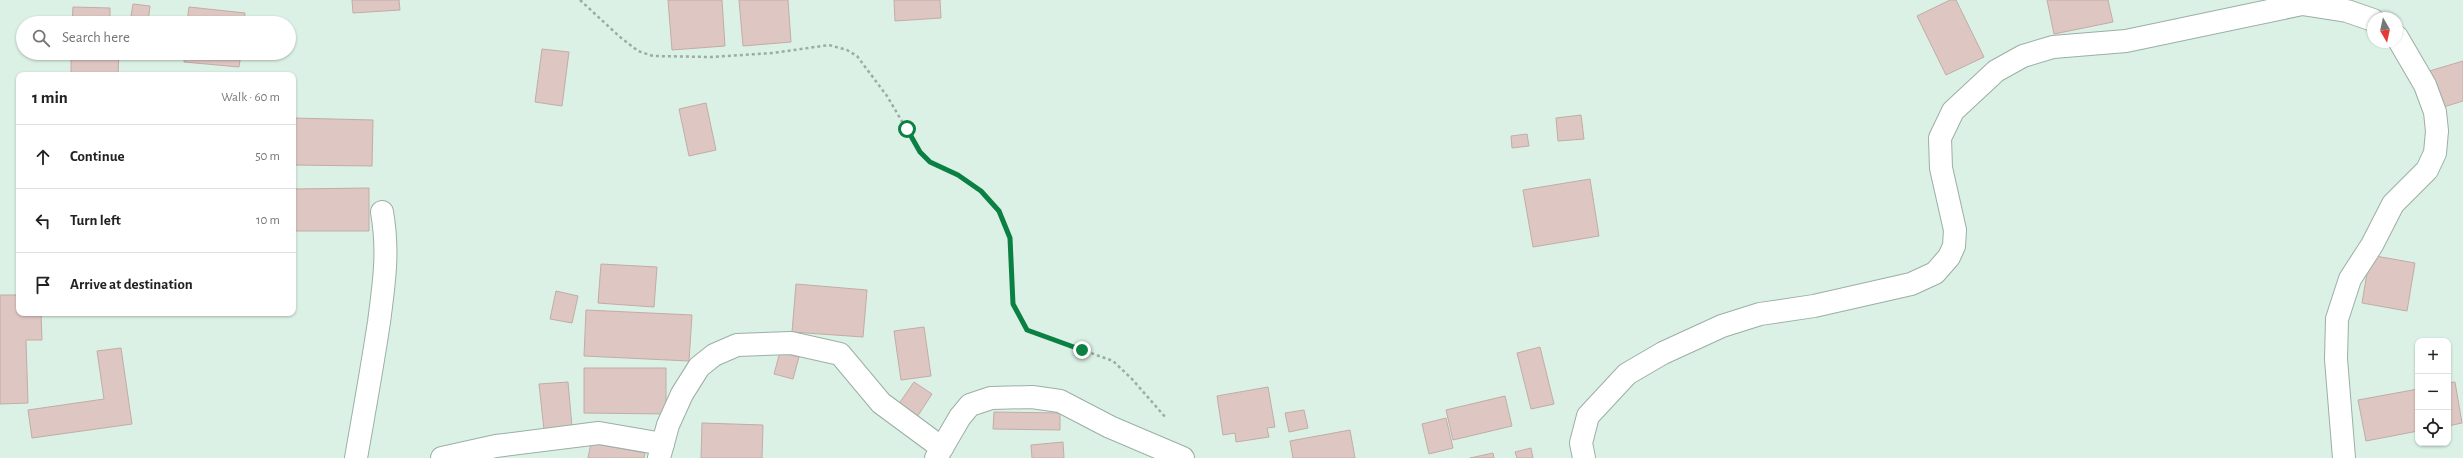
<!DOCTYPE html>
<html lang="en">
<head>
<meta charset="utf-8">
<style>
	:root { --surface:#fff; --page:#f2f2f2; --text:#222; --muted:#767676; --line:#e0e0e0 }
	body { margin:0; font-family:"Alegreya Sans",sans-serif; background:var(--page); color:var(--text) }
	.controls { position:absolute; right:12px; bottom:12px; display:grid; overflow:hidden; border-radius:8px; box-shadow:0 1px 3px #0004 }
	.controls button { width:36px; height:36px; display:grid; place-items:center; padding:0; border:0; border-bottom:1px solid var(--line); background:var(--surface); color:var(--text); font:20px sans-serif }
	.compass { position:absolute; left:2367px; top:12px; width:36px; height:36px; border-radius:50%; background:var(--surface); box-shadow:0 1px 3px #0004; rotate:171deg }
	.stop { position:absolute; width:12px; height:12px; margin:-9px; border:3px solid #0b8043; border-radius:50%; background:#fff }
	.stop.end { background:#0b8043; border-color:#fff; box-shadow:0 1px 4px #0008 }
	.list { margin:0; padding:0; list-style:none }
	h2 { display:flex; justify-content:space-between; align-items:center; height:52px; margin:0; padding:0 16px; font-size:17px }
	h2 small { font-size:13px; font-weight:400; color:var(--muted) }
	.list li { display:grid; grid-template-columns:26px 1fr auto; gap:12px; align-items:center; box-sizing:border-box; height:64px; padding:0 16px; border-top:1px solid var(--line) }
	.list b { display:block; font-size:15px; white-space:nowrap }
	.list em { font-size:13px; font-style:normal; color:var(--muted) }
	.icon { flex:none; width:22px; height:22px; fill:none; stroke:currentColor; stroke-width:2; stroke-linecap:round; stroke-linejoin:round }
	.map { position:relative; flex:none; width:2463px; height:458px; overflow:hidden }
	.search { position:absolute; background:var(--surface); box-shadow:0 1px 3px #0004; left:16px; top:16px; width:280px; height:44px; display:flex; align-items:center; gap:10px; box-sizing:border-box; padding:0 14px; border-radius:22px; color:var(--muted); font-size:15px }
	.panel { position:absolute; background:var(--surface); box-shadow:0 1px 3px #0004; left:16px; top:72px; width:280px; height:244px; border-radius:8px }
	.map>svg:first-child { display:block }
</style>
</head>
<body>
<div class="map">
<svg width="2463" height="458" viewBox="0 0 2463 458">
	<rect width="100%" height="100%" fill="#dbf1e5"/>
	<g fill="#dec7c2" stroke="#c2aca6">
		<path d="M352 0H399L400 10 353 13Z"/>
		<path d="M668 0H722L725 46 672 50Z"/>
		<path d="M739 0H788L791 42 743 46Z"/>
		<path d="M894 0H940L941 18 895 21Z"/>
		<path d="M1950 0H1956L1984 57 1946 75 1917 16Z"/>
		<path d="M2047 0H2108L2113 22 2054 34Z"/>
		<path d="M133 4 150 6 148 23 130 22Z"/>
		<path d="M73 7 110 8V23H72Z"/>
		<path d="M189 7 245 13 244 23H187Z"/>
		<path d="M542 49 569 52 562 106 535 102Z"/>
		<path d="M71 53H119L118 74 71 73Z"/>
		<path d="M185 53H241L239 67 184 62Z"/>
		<path d="M2463 61V101L2437 109 2426 72Z"/>
		<path d="M706 103 716 150 689 156 679 109Z"/>
		<path d="M1581 115 1584 139 1558 141 1556 118Z"/>
		<path d="M293 118 373 120 372 166 293 165Z"/>
		<path d="M1527 134 1529 146 1512 148 1511 136Z"/>
		<path d="M1590 179 1599 236 1533 247 1523 190Z"/>
		<path d="M369 188V231H293V189Z"/>
		<path d="M2370 255 2415 263 2407 311 2362 303Z"/>
		<path d="M601 264 657 267 654 307 598 303Z"/>
		<path d="M796 284 867 290 863 337 792 332Z"/>
		<path d="M556 291 578 296 572 323 550 319Z"/>
		<path d="M0 295H19V313H41L42 340H26L28 403 0 404Z"/>
		<path d="M586 310 692 315 689 361 584 356Z"/>
		<path d="M924 327 931 376 901 380 894 331Z"/>
		<path d="M1540 347 1554 404 1531 409 1517 353Z"/>
		<path d="M121 348 132 424 32 438 28 410 104 399 97 351Z"/>
		<path d="M780 352 799 357 793 379 774 374Z"/>
		<path d="M584 368H666V414L584 413Z"/>
		<path d="M568 382 572 427 544 430 539 384Z"/>
		<path d="M914 382 932 394 917 417 898 405Z"/>
		<path d="M2455 382 2462 423 2448 426V383Z"/>
		<path d="M1268 387 1275 427 1267 428 1269 437 1236 442 1235 433 1223 435 1217 396Z"/>
		<path d="M2418 389V431L2366 441 2358 400Z"/>
		<path d="M1505 396 1512 426 1453 440 1446 410Z"/>
		<path d="M1304 410 1308 428 1289 432 1285 413Z"/>
		<path d="M994 412 1060 413V430L993 429Z"/>
		<path d="M1446 418 1453 448 1429 454 1422 424Z"/>
		<path d="M702 423 763 425 762 458H701Z"/>
		<path d="M1350 430 1355 458H1293L1290 441Z"/>
		<path d="M1063 442 1064 458H1032L1031 445Z"/>
		<path d="M591 443 645 453 644 458H588Z"/>
		<path d="M1531 448 1533 458H1517L1515 452Z"/>
		<path d="M1493 453 1494 458H1470Z"/>
	</g>
	<g fill="none" stroke-linecap="round" stroke-linejoin="round">
		<defs>
			<g id="minor">
				<path d="M356 458C364 413 372 368 379 322 384 283 389 252 382 212"/>
				<path d="M442 458 496 446 599 433 663 444"/>
				<path d="M659 458 668 425 682 394 699 367 714 355 737 345 791 343 840 354 881 403 942 448"/>
				<path d="M936 458 960 417 970 405 991 398 1032 397 1060 401 1110 427 1183 458"/>
				<path d="M1584 458 1581 443 1588 416 1627 374 1663 353 1722 326 1760 314 1814 306 1911 284 1935 273 1949 257 1954 246 1955 230 1941 168 1940 138 1953 111 1996 71 2023 56 2053 47 2126 41 2302 4 2347 11 2373 20"/>
				<path d="M2344 458 2336 359 2337 319 2350 279 2372 245 2393 204 2427 170 2435 153 2437 131 2435 112 2425 85 2397 37"/>
			</g>
		</defs>
		<use href="#minor" stroke="#9bafa4" stroke-width="24"/>
		<path stroke="#9baca3" stroke-width="2.5" stroke-dasharray="3 3" stroke-linecap="butt" d="M580 0 620 37 638 51 653 56 711 57 773 53 829 45 847 50 857 56 887 96 920 152 931 162 958 175 981 191 999 211 1010 238 1013 304 1027 330 1113 361 1132 379 1166 418"/>
		<use href="#minor" stroke="#fff" stroke-width="22"/>
	</g>
	<g fill="none" stroke-linecap="round" stroke-linejoin="round">
		<path stroke="#0b8043" stroke-width="5" d="M907 129 920 152 930 162 958 175 981 191 999 211 1010 238 1013 304 1027 330 1082 350"/>
	</g>
</svg>
<div class="controls">
<button>+</button>
<button>−</button>
<button><svg class="icon" aria-label="locate" viewBox="0 0 24 24"><circle cx="12" cy="12" r="6"/><path d="M12 2v4M12 18v4M2 12h4M18 12h4"/></svg></button>
</div>
<svg class="compass" viewBox="-18 -18 36 36"><path d="M0-13l5 13h-10z" fill="#e53935"/><path d="M0 13l5-13h-10z" fill="#767676"/></svg>
<div class="stop" style="left:907px;top:129px"></div>
<div class="stop end" style="left:1082px;top:350px"></div>
<div class="search"><svg class="icon" aria-label="search" viewBox="0 0 24 24"><circle cx="10" cy="10" r="6"/><path d="M15 15l6 6"/></svg>Search here</div>
<section class="panel">
<h2>1 min<small>Walk · 60 m</small></h2>
<ul class="list">
<li><svg class="icon" aria-label="ahead" viewBox="0 0 24 24"><path d="M12 20V5M6 11l6-6 6 6"/></svg><div><b>Continue</b></div><em>50 m</em></li>
<li><svg class="icon" aria-label="left" viewBox="0 0 24 24"><path d="M17 20v-9H6M10 6l-5 5 5 5"/></svg><div><b>Turn left</b></div><em>10 m</em></li>
<li><svg class="icon" aria-label="arrive" viewBox="0 0 24 24"><path d="M6 21V4h12l-3 4 3 4H6"/></svg><div><b>Arrive at destination</b></div></li>
</ul>
</section>
</div>
</body>
</html>
